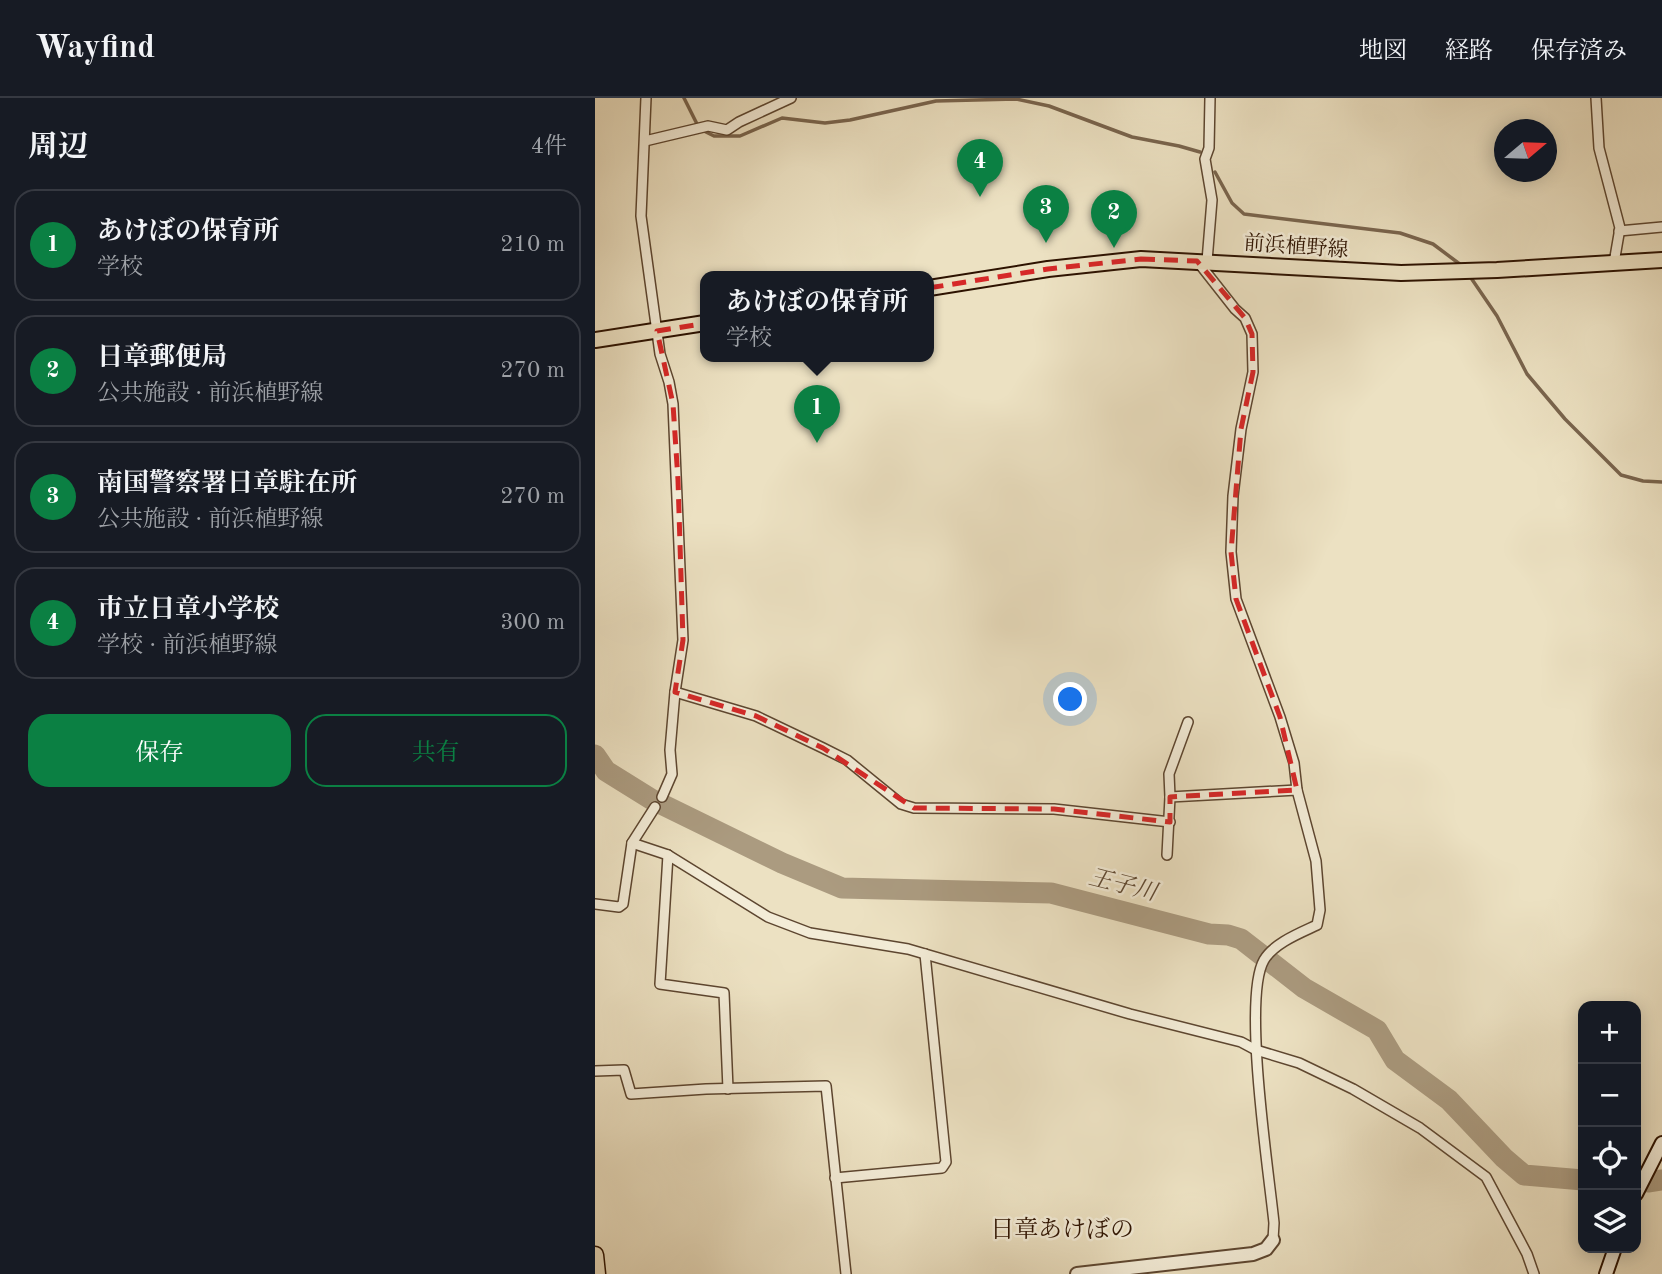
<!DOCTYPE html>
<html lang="ja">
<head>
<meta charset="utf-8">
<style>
	:root { --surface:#171b24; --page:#20242c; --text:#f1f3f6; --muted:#9ea1a6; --line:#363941; --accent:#0b8043 }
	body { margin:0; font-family:"Old Standard TT","Noto Serif JP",serif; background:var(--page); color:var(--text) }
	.controls { position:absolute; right:21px; bottom:21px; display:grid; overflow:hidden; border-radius:14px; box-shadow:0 4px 18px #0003 }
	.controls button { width:63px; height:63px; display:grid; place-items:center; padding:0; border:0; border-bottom:2px solid var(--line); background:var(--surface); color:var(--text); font:35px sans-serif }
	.compass { position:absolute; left:899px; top:21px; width:63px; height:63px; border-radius:50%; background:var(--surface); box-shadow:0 4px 18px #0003; rotate:71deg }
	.you { position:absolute; left:476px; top:602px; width:24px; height:24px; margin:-18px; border:5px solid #fff; border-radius:50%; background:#1a73e8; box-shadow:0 0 0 10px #1a73e833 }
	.badge { display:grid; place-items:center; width:46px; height:46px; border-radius:50%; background:var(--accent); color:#fff; font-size:23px; font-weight:700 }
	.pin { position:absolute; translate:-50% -58px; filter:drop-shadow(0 2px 4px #0008) }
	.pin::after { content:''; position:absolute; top:37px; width:24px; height:21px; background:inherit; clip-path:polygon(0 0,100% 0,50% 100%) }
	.popup { position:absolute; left:105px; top:173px; width:234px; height:91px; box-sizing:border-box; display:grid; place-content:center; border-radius:14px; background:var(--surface); filter:drop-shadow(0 2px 5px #0005); font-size:23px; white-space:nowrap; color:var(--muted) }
	.popup b { font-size:26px; color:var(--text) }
	.popup::after { content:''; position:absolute; left:50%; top:100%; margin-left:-14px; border:14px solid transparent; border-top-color:var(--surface) }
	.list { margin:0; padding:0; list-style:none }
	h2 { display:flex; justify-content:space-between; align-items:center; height:91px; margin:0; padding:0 28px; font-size:30px }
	h2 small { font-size:23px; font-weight:400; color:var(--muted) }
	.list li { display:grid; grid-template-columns:46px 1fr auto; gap:21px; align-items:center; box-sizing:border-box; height:112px; margin:0 14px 14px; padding:0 14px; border:2px solid var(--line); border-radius:21px }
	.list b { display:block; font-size:26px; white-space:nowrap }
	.list p { margin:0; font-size:23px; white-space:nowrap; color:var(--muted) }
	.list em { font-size:23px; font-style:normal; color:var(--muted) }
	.actions { display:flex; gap:14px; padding:21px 28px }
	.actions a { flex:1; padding:16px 0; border:2px solid var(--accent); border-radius:21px; text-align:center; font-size:24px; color:var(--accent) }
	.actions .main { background:var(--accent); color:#fff }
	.icon { flex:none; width:38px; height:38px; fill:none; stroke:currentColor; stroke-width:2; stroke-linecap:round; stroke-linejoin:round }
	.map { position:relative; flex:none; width:1067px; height:1176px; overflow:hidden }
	header { display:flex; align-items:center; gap:42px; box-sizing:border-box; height:98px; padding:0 35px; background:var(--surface); border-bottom:2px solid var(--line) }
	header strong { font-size:33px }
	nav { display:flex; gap:38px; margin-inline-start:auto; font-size:24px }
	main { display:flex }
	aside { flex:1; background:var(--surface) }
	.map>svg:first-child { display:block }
</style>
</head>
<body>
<header>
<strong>Wayfind</strong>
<nav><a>地図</a><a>経路</a><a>保存済み</a></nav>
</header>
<main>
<aside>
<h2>周辺<small>4件</small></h2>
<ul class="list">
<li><span class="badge">1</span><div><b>あけぼの保育所</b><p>学校</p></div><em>210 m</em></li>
<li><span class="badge">2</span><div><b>日章郵便局</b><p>公共施設 · 前浜植野線</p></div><em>270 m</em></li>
<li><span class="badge">3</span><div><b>南国警察署日章駐在所</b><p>公共施設 · 前浜植野線</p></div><em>270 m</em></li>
<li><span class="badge">4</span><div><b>市立日章小学校</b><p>学校 · 前浜植野線</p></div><em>300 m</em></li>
</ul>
<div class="actions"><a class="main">保存</a><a>共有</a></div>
</aside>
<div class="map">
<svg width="1067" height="1176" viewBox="0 0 1067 1176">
	<rect width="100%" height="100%" fill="#ece1c2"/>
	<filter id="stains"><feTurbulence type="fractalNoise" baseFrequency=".00286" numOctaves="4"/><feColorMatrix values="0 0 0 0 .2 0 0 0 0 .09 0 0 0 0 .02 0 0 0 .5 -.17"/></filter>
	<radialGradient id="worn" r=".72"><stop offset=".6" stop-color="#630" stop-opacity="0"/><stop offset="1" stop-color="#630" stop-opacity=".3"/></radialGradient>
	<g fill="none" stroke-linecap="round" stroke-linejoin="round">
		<g stroke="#79644d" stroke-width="3.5">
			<path d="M89 0 103 28"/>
			<path d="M107 32 119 38H145L187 20 230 25 255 22 341 3 421 1 454 8 537 39 584 48 605 54"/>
			<path d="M620 74 637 105 649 116 805 135 838 146 866 167"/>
			<path d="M874 177 902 218 932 276 970 321 1026 377 1048 383 1067 384"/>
		</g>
		<g stroke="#ab9b80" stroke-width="21">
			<path d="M0 657 11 673 56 701 187 765 247 790 456 795 614 836 633 837 646 841 709 890 782 932 800 962 854 1002 909 1060 929 1077 988 1082"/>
			<path d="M1053 1084 1067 1082"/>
		</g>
		<defs>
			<g id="minor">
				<path d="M51 0 46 118 65 256 74 284 78 306 88 542 80 594 75 652 77 676 67 699"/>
				<path d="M1001 0 1004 50 1025 130 1019 165"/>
				<path d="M50 43 113 28 132 32 144 24 196 0"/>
				<path d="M1024 133 1067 129"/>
				<path d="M612 163 617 102 610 61 614 50 615 0"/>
				<path d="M603 164 640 211 650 220 657 236 658 274 646 331 638 398 636 454 641 501 685 619 699 665 702 692 721 763 725 812 722 827C705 835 679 845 669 862 647 900 674 1075 679 1125L678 1142"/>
				<path d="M80 594 161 618 228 650 252 662 306 706 319 710 459 711 575 724"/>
				<path d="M575 699 702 692"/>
				<path d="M37 745 73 757 173 819 215 835 313 851 535 916 646 944 661 952 704 965 758 991 825 1030 891 1079 932 1156 939 1176"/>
				<path d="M73 757 65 886 129 895 133 991"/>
				<path d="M572 757 575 699 574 676 593 624"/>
				<path d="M0 806 24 809 28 806 37 745 60 709"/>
				<path d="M0 973 29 972 36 996 111 991 231 988 251 1176"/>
				<path d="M240 1080 347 1070 351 1064 330 856"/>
			</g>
			<path id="tertiary" d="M482 1176 658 1156 671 1151 678 1142"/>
			<g id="secondary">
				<path d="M1041 1096 1067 1045"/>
				<path d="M1011 1176 1020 1150"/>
			</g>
			<g id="primary">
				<path d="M334 190 453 171 546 161 806 175 902 172 1067 162"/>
				<path d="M0 242 110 225"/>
			</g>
			<path id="trunk" d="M0 1157 2 1176"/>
		</defs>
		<use href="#minor" stroke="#5d4630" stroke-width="12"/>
		<use href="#tertiary" stroke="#5d4630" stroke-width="16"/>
		<use href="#secondary" stroke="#2d1200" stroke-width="16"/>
		<use href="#primary" stroke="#2d1200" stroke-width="18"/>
		<use href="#trunk" stroke="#2d1200" stroke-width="19"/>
		<use href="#minor" stroke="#f3ecd7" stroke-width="9"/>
		<use href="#tertiary" stroke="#f3ecd7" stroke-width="12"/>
		<use href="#secondary" stroke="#f3ecd7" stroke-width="12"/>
		<use href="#primary" stroke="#ece1c2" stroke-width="14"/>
		<use href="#trunk" stroke="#ece1c2" stroke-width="16"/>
	</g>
	<path fill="none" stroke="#d62828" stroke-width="5" stroke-dasharray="14 9" stroke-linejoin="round" d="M546 161 602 163 650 220 657 236 658 274 646 331 636 454 641 501 685 619 702 692 575 699V724L459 711 319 710 228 650 161 618 80 594 88 542 83 382 78 306 62 233 453 171Z"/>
	<g text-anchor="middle" stroke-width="5" stroke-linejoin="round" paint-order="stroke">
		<g font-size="21" fill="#2d1200" stroke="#f3ecd7">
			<text transform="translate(701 148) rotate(4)" y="7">前浜植野線</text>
		</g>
		<g font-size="23" font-style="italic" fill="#5f4933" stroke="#f3ecd7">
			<text transform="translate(528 786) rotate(14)" y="8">王子川</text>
		</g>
		<g font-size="24" fill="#2d1200" stroke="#f3ecd7">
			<text x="467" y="1139">日章あけぼの</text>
		</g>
	</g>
	<rect width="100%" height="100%" filter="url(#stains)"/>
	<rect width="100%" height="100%" fill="url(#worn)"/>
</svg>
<div class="controls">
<button>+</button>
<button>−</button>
<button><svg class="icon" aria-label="locate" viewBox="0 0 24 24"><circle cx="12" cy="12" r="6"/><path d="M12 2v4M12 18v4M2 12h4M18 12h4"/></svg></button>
<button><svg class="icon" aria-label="layers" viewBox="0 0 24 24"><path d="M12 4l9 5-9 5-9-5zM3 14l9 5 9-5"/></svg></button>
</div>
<svg class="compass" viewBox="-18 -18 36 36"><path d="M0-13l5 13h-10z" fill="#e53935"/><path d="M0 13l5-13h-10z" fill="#9ea1a6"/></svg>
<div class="you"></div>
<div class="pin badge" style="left:222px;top:345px">1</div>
<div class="popup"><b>あけぼの保育所</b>学校</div>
<div class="pin badge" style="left:519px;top:150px">2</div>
<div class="pin badge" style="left:451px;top:145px">3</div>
<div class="pin badge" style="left:385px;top:99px">4</div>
</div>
</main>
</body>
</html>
